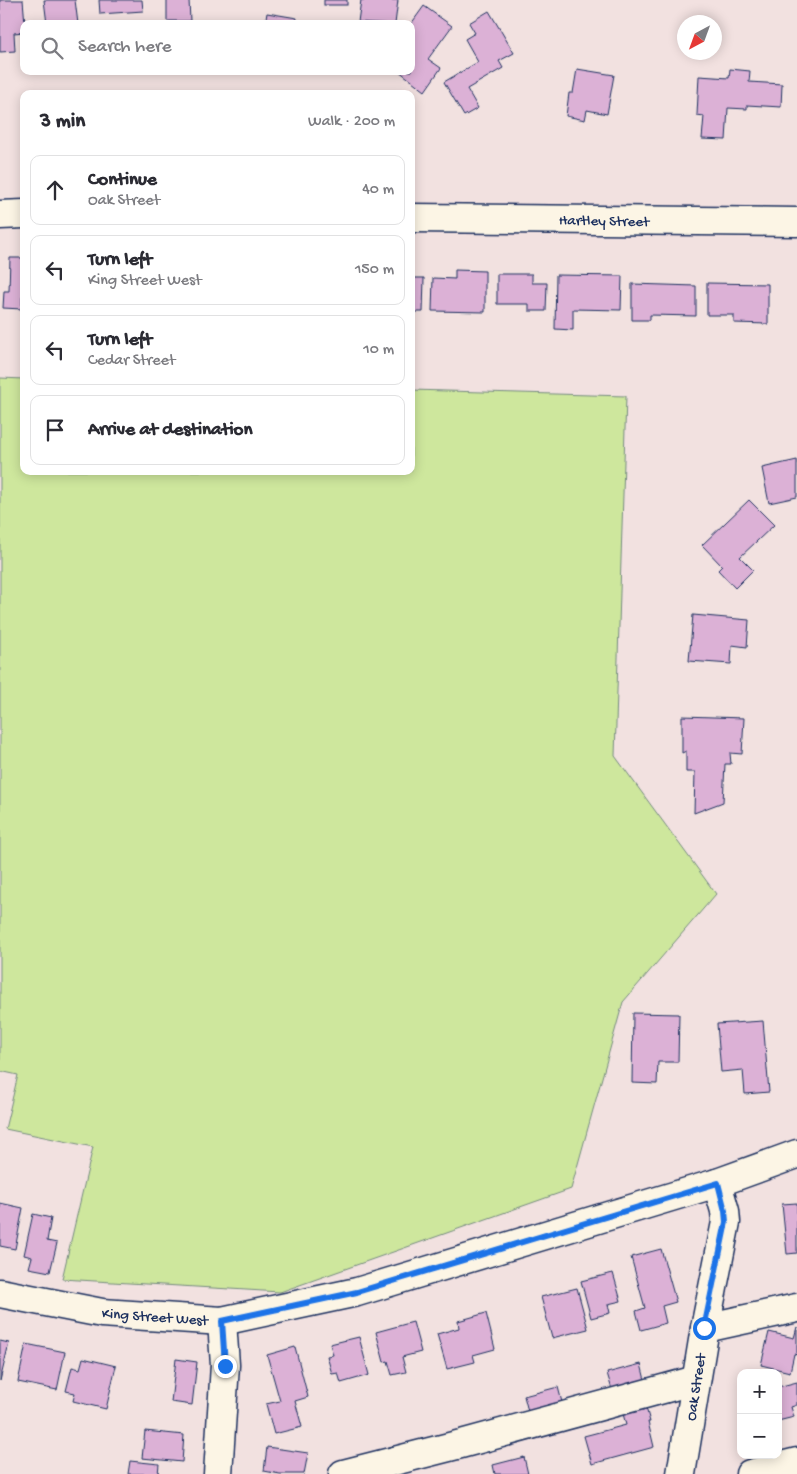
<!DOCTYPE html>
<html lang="en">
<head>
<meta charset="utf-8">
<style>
	:root { --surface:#fff; --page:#f2f2f3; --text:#2b2b33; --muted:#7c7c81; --line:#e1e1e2 }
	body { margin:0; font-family:"Gochi Hand",sans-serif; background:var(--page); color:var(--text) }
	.controls { position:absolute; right:15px; bottom:15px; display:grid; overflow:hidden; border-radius:10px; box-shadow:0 2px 12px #0003 }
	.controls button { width:45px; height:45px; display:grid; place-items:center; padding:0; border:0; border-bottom:1px solid var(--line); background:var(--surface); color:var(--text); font:25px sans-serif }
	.compass { position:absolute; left:677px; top:15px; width:45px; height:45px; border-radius:50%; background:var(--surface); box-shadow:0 2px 12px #0003; rotate:221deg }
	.stop { position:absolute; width:15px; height:15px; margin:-11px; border:4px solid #1a73e8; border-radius:50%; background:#fff }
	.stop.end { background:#1a73e8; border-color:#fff; box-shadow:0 1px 5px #0008 }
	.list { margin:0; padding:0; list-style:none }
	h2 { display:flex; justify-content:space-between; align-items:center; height:65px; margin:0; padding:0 20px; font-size:21px }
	h2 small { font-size:16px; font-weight:400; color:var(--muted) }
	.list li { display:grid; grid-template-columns:32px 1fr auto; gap:15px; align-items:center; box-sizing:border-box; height:70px; margin:0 10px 10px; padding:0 10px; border:1px solid var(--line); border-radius:10px }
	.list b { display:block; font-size:19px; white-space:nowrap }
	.list p { margin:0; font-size:16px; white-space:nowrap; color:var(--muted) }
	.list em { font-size:16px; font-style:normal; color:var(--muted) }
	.icon { flex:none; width:28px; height:28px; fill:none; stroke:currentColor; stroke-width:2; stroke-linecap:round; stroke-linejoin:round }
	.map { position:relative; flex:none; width:797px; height:1474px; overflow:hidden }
	.search { position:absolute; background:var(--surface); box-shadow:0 2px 12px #0003; left:20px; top:20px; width:395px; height:55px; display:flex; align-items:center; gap:12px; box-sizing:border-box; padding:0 18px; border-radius:10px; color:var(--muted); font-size:19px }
	.panel { position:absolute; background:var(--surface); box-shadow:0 2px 12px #0003; left:20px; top:90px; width:395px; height:385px; border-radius:10px }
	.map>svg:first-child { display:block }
</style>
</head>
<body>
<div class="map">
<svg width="797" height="1474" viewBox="0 0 797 1474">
	<rect width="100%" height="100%" fill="#f2e1e0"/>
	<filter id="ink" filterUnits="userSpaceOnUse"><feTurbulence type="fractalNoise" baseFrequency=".02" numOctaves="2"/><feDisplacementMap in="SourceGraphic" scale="10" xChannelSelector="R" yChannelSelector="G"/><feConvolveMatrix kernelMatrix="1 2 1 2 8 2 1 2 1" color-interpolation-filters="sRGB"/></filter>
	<g filter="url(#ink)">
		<path fill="#cee79d" stroke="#748b7e" d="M0 378 24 379V471H411V390L626 396 615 756 716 894 623 1002 571 1189 280 1292 62 1279 93 1147 5 1129 18 1075 0 1071Z"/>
		<g fill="#dcb1d6" stroke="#1b2f5e">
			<path d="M0 0H23L25 24 24 32 14 33 15 51 0 52Z"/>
			<path d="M44 0H75L78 24H47Z"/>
			<path d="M99 0H142L143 11 100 14Z"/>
			<path d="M167 0H189L190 21H167Z"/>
			<rect x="324" y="0" width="23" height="5"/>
			<path d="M361 0H398L395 24 358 22Z"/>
			<path d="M424 6 452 26 428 59 441 68 425 91 399 71H411V24Z"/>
			<path d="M489 11 514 53 499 61 503 68 467 89 478 108 464 116 444 82 478 62 465 39 475 33 469 23Z"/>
			<path d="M267 13 297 18 296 24H265Z"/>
			<path d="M577 69 614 75 607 114 587 110 585 120 566 116 569 93H573Z"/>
			<path d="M730 69 750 71 749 82 782 84 781 107 747 105V109L728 108 726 140 702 139 704 116 697 115 699 76 729 78Z"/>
			<path d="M10 258H24V297H22V309L3 308 4 291H9Z"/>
			<path d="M455 270 485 271V312L432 311 433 278 455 279Z"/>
			<path d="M497 274H532V283H547L546 311H529V304H497Z"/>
			<path d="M556 275 622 276 621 310 573 309V330L555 329Z"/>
			<path d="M411 278H424L423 312H411Z"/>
			<path d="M707 283 768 284V324L734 323V315H707Z"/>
			<path d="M632 284 696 286V316L650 315V320H632Z"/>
			<path d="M797 460V497L769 503 762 468Z"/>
			<path d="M749 500 774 525 740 557 753 570 735 588 718 570 722 566 702 545Z"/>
			<path d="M693 615 749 620 747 647 732 645 731 664 689 661Z"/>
			<path d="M682 716 744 718 742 754 730 753 731 764H725L723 802 694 813 695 772H686V751L682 753Z"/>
			<path d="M633 1013 679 1014 678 1062H658L657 1084 632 1083Z"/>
			<path d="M763 1021 769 1092 745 1094 743 1070 721 1072 717 1024Z"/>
			<path d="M0 1203 23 1208 15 1249 0 1246Z"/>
			<path d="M797 1203V1253L787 1254 782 1204Z"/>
			<path d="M33 1214 51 1218 47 1241 57 1243 50 1272 29 1268 32 1257 24 1255Z"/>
			<path d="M661 1249 676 1302 662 1306 666 1323 641 1330 636 1311 645 1308 631 1257Z"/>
			<path d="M613 1273 621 1301 608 1304 610 1313 591 1318 581 1281Z"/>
			<path d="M577 1288 588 1329 552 1338 541 1297Z"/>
			<path d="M486 1313 495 1349 473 1355 475 1362 447 1369 437 1334 459 1328 458 1321Z"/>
			<path d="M413 1322 421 1352 402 1357 406 1372 392 1375 388 1361 384 1362 376 1332Z"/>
			<path d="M797 1327V1355L794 1354 790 1372 761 1365 769 1332 794 1338Z"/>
			<path d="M359 1337 369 1375 341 1383 338 1373 332 1374 327 1356 333 1355 330 1344Z"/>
			<path d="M0 1341 9 1343 0 1381Z"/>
			<path d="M26 1344 65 1352 57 1390 18 1382Z"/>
			<path d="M295 1347 308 1397 295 1401 302 1427 274 1434 266 1404 280 1401 267 1355Z"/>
			<path d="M83 1358 116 1366 106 1409 73 1401 75 1393 66 1391 72 1367 80 1369Z"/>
			<path d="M176 1359 197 1362 192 1405 171 1402Z"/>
			<path d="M641 1364 646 1384 613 1393 607 1373Z"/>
			<path d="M797 1382V1405L791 1407 794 1417 778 1421V1387Z"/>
			<path d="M558 1387 564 1410 530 1419 524 1396Z"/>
			<path d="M645 1404 650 1422H648L654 1447 592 1464 584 1436 626 1425 622 1410Z"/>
			<path d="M145 1431 184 1435 182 1462 142 1458Z"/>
			<path d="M267 1447 308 1453 304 1474H280L264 1471Z"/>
			<path d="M524 1457 528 1474H495L493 1465Z"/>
			<path d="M130 1461 159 1464 158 1474H128Z"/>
		</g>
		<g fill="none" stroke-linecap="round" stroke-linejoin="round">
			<defs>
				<g id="minor">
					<path d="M0 215 24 214"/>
					<path d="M411 218 797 222"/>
					<path d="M705 1328 797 1308"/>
					<path d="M218 1474 225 1365 222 1321"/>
					<path d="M343 1474 461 1444 696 1380"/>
					<path d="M681 1474 705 1328 726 1222 725 1211 717 1183"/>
					<path d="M750 1474 797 1462"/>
				</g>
				<path id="major" d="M0 1293 102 1313 222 1321 357 1292 717 1183 797 1154"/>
			</defs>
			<use href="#minor" stroke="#1b2f5e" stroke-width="31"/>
			<use href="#major" stroke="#1b2f5e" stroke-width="31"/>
			<use href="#minor" stroke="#fcf5e5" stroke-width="28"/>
			<use href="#major" stroke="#fcf5e5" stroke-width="28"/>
		</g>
	</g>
	<g fill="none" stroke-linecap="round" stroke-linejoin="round" filter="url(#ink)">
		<path stroke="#1a73e8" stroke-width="6" d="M225 1366 222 1321 357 1292 718 1183 725 1211 726 1222 704 1328"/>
	</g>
	<g text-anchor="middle" stroke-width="4" stroke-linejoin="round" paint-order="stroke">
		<g font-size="15" fill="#1b2f5e" stroke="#fcf5e5">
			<text transform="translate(604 220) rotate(1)" y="5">Hartley Street</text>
			<text transform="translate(155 1316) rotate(4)" y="5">King Street West</text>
			<text transform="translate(695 1387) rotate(-81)" y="5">Oak Street</text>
		</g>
	</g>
</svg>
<div class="controls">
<button>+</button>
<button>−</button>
</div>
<svg class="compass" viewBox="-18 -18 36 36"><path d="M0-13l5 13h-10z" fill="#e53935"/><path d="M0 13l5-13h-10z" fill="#7c7c81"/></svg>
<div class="stop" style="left:704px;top:1328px"></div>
<div class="stop end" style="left:225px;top:1366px"></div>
<div class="search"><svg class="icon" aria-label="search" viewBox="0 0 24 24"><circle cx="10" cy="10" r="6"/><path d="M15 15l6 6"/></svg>Search here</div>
<section class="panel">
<h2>3 min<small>Walk · 200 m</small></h2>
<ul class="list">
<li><svg class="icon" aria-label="ahead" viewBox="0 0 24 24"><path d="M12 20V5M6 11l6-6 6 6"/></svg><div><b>Continue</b><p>Oak Street</p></div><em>40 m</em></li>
<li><svg class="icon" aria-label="left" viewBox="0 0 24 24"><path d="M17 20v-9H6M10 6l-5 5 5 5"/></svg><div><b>Turn left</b><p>King Street West</p></div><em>150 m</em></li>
<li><svg class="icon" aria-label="left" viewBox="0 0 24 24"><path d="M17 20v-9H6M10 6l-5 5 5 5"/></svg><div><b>Turn left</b><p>Cedar Street</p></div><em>10 m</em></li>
<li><svg class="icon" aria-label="arrive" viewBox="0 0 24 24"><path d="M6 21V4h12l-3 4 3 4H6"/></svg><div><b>Arrive at destination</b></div></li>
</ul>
</section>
</div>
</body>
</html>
